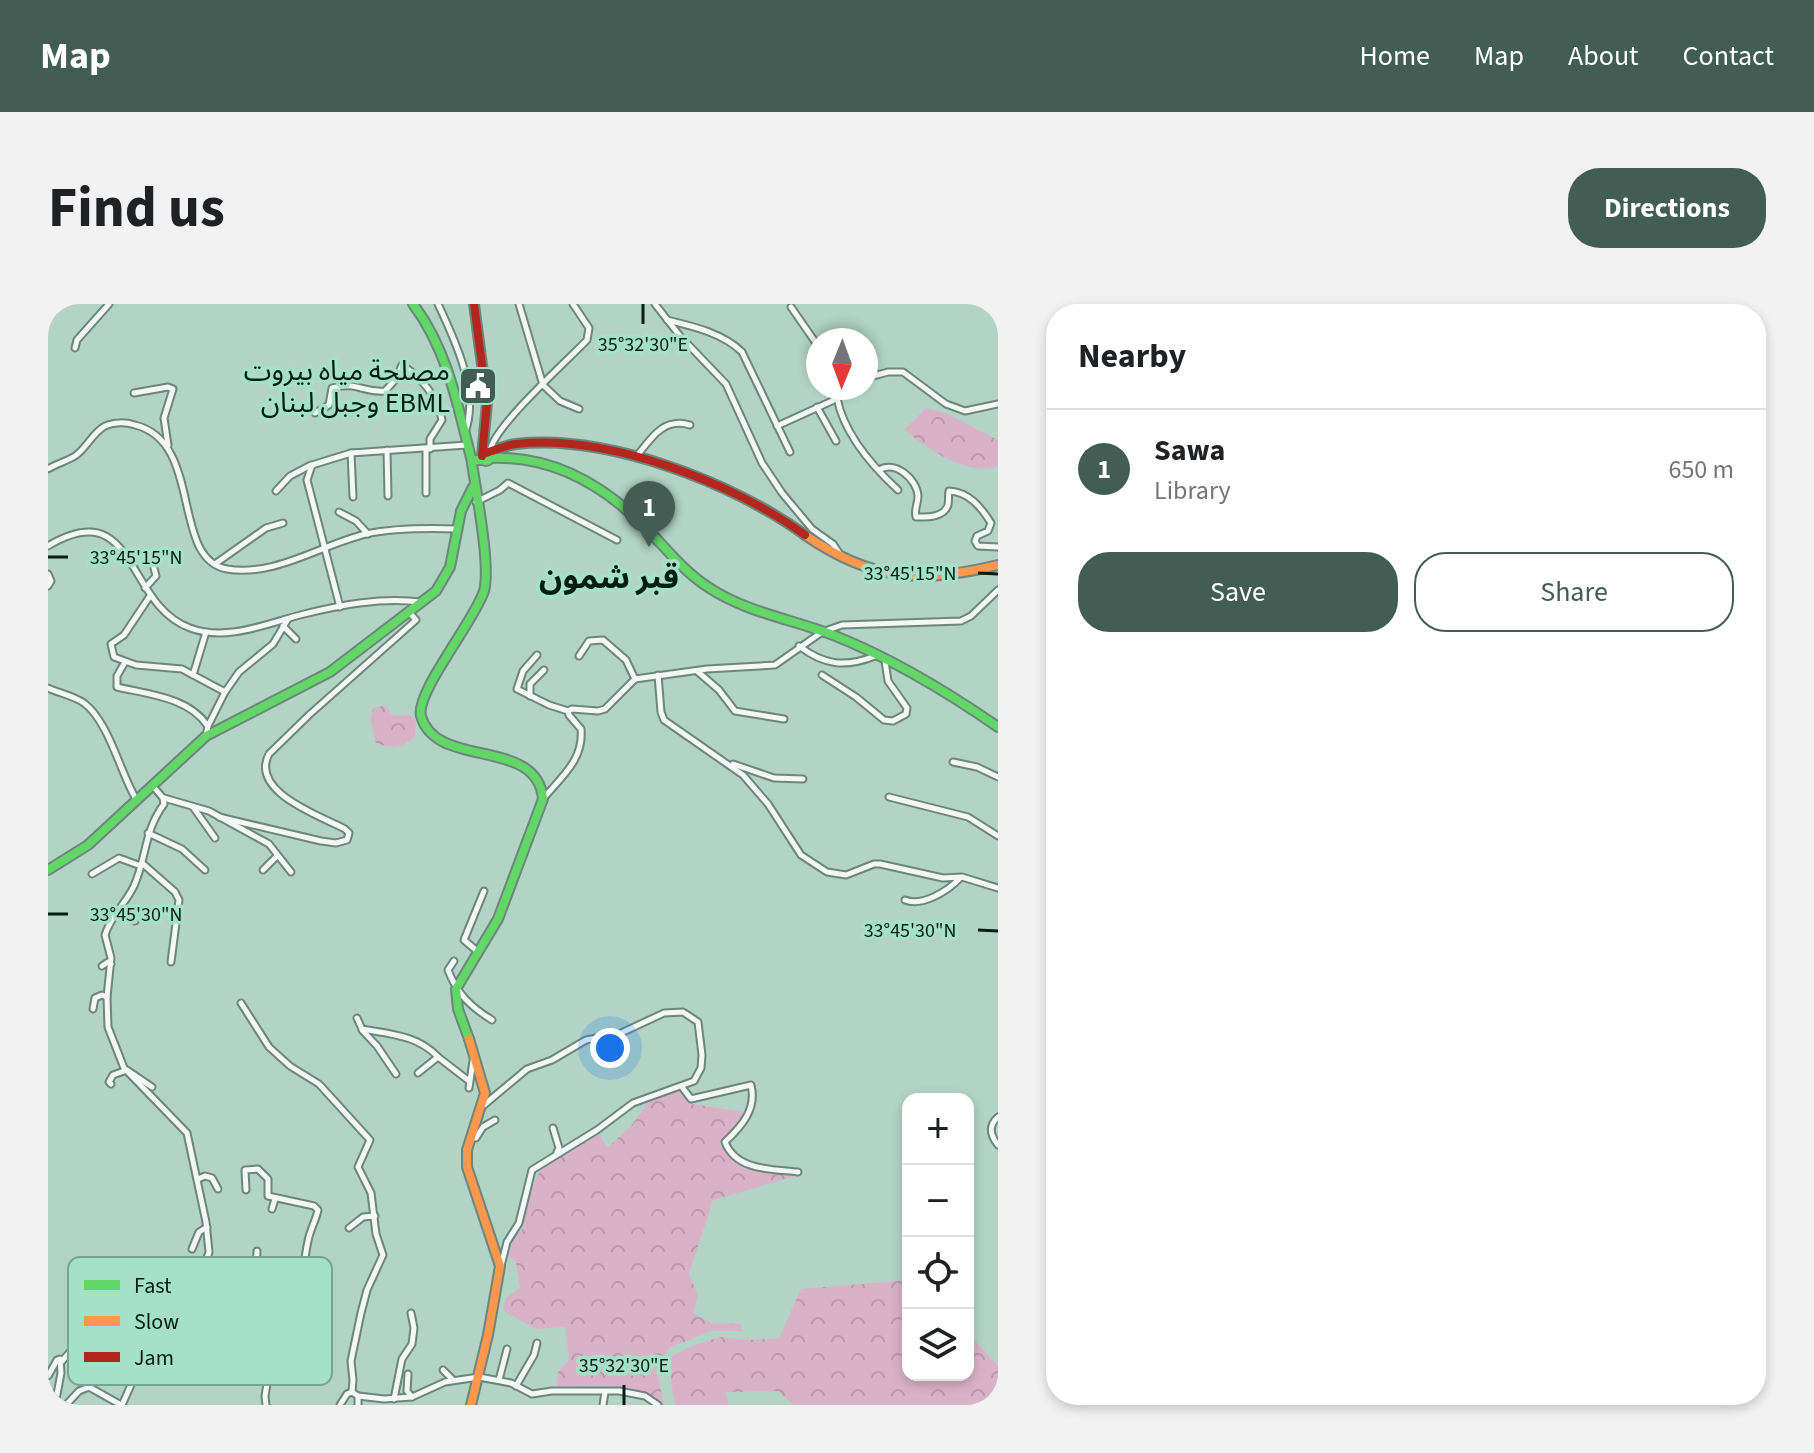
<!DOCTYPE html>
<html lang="en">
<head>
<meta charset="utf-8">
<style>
	:root { --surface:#fff; --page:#f2f2f2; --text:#202124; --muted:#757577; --line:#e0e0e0; --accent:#425d53 }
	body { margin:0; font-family:"Source Sans 3","Noto Sans Arabic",sans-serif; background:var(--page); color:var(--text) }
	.controls { position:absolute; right:24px; bottom:24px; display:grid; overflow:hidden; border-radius:16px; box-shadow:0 4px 12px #0003 }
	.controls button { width:72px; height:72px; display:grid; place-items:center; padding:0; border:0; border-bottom:2px solid var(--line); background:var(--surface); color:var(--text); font:40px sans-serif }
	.compass { position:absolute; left:758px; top:24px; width:72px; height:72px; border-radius:50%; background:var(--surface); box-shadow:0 4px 12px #0003; rotate:181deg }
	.you { position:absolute; left:562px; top:744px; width:28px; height:28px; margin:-20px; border:6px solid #fff; border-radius:50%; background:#1a73e8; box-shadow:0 0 0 12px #1a73e833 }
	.badge { display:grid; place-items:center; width:52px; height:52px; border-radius:50%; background:var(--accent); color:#fff; font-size:26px; font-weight:700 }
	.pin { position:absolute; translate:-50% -66px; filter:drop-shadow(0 2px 4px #0008) }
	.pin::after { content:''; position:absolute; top:42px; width:28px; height:24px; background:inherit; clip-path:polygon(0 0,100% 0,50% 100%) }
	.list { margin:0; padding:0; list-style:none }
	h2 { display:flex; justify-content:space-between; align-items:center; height:104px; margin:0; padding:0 32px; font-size:34px }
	h2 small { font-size:26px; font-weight:400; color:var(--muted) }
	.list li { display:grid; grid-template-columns:52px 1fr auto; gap:24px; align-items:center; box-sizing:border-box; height:120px; padding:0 32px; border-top:2px solid var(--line) }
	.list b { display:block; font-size:30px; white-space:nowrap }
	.list p { margin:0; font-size:26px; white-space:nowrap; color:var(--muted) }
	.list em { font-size:26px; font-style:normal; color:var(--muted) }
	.actions { display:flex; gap:16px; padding:24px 32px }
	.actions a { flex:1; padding:18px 0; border:2px solid var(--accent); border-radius:32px; text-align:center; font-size:28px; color:var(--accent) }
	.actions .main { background:var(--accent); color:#fff }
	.icon { flex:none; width:44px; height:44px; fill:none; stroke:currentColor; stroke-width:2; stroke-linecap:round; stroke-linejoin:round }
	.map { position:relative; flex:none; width:950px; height:1101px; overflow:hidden; border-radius:32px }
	header { display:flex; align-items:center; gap:48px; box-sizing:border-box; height:112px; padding:0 40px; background:var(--accent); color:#fff }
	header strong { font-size:38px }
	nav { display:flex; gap:44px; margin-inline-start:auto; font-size:28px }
	.intro { display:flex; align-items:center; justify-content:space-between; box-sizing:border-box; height:192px; padding:0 48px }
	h1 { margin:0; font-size:56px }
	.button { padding:20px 36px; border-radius:32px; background:var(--accent); color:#fff; font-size:28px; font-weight:700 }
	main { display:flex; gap:48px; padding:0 48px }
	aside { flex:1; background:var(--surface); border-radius:32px; box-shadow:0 4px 12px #0003 }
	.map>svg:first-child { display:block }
</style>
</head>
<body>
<header>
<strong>Map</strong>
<nav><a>Home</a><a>Map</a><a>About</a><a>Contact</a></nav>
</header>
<div class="intro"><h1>Find us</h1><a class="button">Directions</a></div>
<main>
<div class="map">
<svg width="950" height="1101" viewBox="0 0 950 1101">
	<defs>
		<pattern id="forest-crowns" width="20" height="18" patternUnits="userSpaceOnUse" patternTransform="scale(2)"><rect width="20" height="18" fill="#dab2c8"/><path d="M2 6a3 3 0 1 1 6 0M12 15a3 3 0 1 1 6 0" fill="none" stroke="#ba99ab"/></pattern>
	</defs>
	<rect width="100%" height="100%" fill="#b2d3c6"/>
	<g fill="url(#forest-crowns)">
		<path d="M878 104 900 110 950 136V162C918 173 880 144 856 126Z"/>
		<path d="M337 401 344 411H362L368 416 367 433C353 444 343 446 327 438L323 416 325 405Z"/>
		<path d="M630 786 643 800 698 808 671 840 696 865 751 871 665 896 641 970 650 992 645 1009 663 1019 692 1020 695 1027H663L621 1044 609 1066 616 1101H613C594 1075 538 1083 509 1082L510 1068 521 1055 517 1023 488 1025 455 1007 457 995 472 984 468 958 460 953 464 937 475 924 483 886 493 864 550 828 559 844 583 822 600 799Z"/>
		<path d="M860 976V1071H920V1029L950 1062V1101H745L730 1087 677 1088 681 1101H627L623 1077 622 1053 644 1042 672 1033 702 1036 731 1034 753 985Z"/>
	</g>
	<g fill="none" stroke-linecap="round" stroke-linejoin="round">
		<defs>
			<g id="street">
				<path d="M390 0C407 36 432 89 417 128"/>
				<path d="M471 0 495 81 512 97 531 105"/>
				<path d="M607 0 632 32 678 80 714 159 734 189 764 225 785 240 793 252"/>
				<path d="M743 3 770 42"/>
				<path d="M619 16C644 22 675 29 694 48L742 148"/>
				<path d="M27 44 29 36 61 0"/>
				<path d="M818 74 840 68H855L898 100 917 107 950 100"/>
				<path d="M86 89 120 83 125 85 116 114 120 141"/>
				<path d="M789 94C796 130 824 162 850 186"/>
				<path d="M769 103 788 137"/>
				<path d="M267 109 281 101 284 84C310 77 314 89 337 87L348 75 354 61C373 73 390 93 394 116L382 135V145"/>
				<path d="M729 122 784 97 802 84"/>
				<path d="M378 145V189"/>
				<path d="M339 146 340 192"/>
				<path d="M442 147C446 122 518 58 539 36L541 24 525 0"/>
				<path d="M303 149 305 193"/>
				<path d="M589 152C603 134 616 113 642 121"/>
				<path d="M0 165C8 160 19 157 27 152 39 144 45 128 57 122 66 118 78 118 87 121 156 138 122 255 179 265 227 273 272 241 318 230 347 224 379 224 409 225"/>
				<path d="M831 166C847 156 869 175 870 192 870 200 866 205 868 213 878 213 896 214 900 201 901 196 900 191 901 187 921 188 933 203 943 219L940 227 929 232 927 237 930 242 950 243"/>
				<path d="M228 187 242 172 263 161"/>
				<path d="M428 198 452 186 460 179 569 236"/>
				<path d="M291 208 308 217 320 230"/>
				<path d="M0 242C89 189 77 301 142 324 179 338 220 319 256 310 293 301 334 293 372 298"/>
				<path d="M167 260 218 224 235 219"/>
				<path d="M0 270 3 277 0 282"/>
				<path d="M97 284 108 272 104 256"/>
				<path d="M102 292 76 331 63 340 66 353 88 361 134 365 177 388"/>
				<path d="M292 303 259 176 264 161 303 149 419 141"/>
				<path d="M235 322 248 335"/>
				<path d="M751 342C776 361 797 364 827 352"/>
				<path d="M489 351 475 367 469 385 501 401 520 407 524 405 550 407 557 405 587 375 659 365 727 361 774 328 794 321 913 317 923 312 950 286"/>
				<path d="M531 352 541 337 555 336 578 356 587 375"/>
				<path d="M77 358 69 372V383C99 390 140 393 159 421"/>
				<path d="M649 367 671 386 687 407 736 415"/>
				<path d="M145 371 158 328"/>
				<path d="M610 371 613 408 616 416 695 471 720 500 753 551 779 568 798 571 826 560H832L895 574 914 573 950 584"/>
				<path d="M774 371 808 393 836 416 845 417 858 410 859 404 840 377 837 357"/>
				<path d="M0 384C11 389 26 392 36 399 61 418 72 468 88 495"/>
				<path d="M482 392V380L496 366"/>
				<path d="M158 432 160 422 177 388 191 368 225 340 240 315"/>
				<path d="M905 458 929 463 950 473"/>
				<path d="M685 460 726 474 755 475"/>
				<path d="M841 493 920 513 950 532"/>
				<path d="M116 494 161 507 221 540 243 568"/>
				<path d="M495 495C513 473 536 456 533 425L521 411 520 407"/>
				<path d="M145 503 167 534"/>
				<path d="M171 513 273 537 288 539 299 536 301 529 297 525C273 512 201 488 221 450L261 411 368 316 361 308"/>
				<path d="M100 529 134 545 157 566"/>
				<path d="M94 559 127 588 131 596 123 658"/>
				<path d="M215 566 229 552"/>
				<path d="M44 570 71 554 93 562"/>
				<path d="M857 596C874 603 900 587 912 574"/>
				<path d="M70 607 87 617"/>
				<path d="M429 647 416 636 436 587"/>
				<path d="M406 657 400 666C409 690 423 703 444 716"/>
				<path d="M54 662 60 658 63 660"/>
				<path d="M193 699 221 743 242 762 271 780 322 836 310 863 323 889 328 930 335 951 319 986 313 1009 303 1057 305 1076 304 1088"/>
				<path d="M45 705 47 694 54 691 59 693"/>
				<path d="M309 714 314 725C341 730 370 731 390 753"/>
				<path d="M314 726 329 742 348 770"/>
				<path d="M370 769 390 753 421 777"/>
				<path d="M63 780 61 778 65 771 79 766 104 783"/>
				<path d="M634 783 643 795 703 781C709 805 694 822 677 838 688 867 724 865 750 868"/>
				<path d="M421 784 426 750"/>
				<path d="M436 801 479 765 504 756 538 736 571 730 616 709 635 708 650 718 654 751 653 764 646 777 585 799 549 826 484 866 471 919 459 938 453 962"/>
				<path d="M950 813C940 822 942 831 950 841"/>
				<path d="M505 824 511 844 509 848"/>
				<path d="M424 833 428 834 435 823 447 816"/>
				<path d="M150 875 157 872 164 874 170 885"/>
				<path d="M198 886 197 866 210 865 220 875V892L266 902 270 906C268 916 262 926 260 937 254 964 255 992 244 1018 240 1030 229 1031 225 1042L217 1092 218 1101"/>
				<path d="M224 905 227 895"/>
				<path d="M301 924 315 913 327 912"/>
				<path d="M144 945 151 928 159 923"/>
				<path d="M209 947C209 961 204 973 203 986 200 1018 209 1044 220 1073"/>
				<path d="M14 1057 49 1018 61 998"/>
				<path d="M395 1066 405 1076"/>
				<path d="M360 1070 359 1087 364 1093"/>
				<path d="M0 1072 9 1056 12 1055 13 1069 7 1101"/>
				<path d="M451 1076 459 1045"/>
				<path d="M468 1082 486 1051 489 1039"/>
				<path d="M310 1092 336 1095 364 1093 397 1078 431 1073 463 1079 484 1090 504 1087H571L597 1092 610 1101"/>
				<path d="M346 1095 354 1055 364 1040 366 1024 363 1009"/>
				<path d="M18 1101 31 1087 41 1083 73 1101"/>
				<path d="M74 1101 99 1045 126 1016 151 979 161 948 158 918 139 829 76 764 60 723 59 693 63 654 57 631C62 613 78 599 86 582 99 552 96 527 116 500L115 494 104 481"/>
				<path d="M292 1101 299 1090 304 1088 310 1092V1101"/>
				<path d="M555 1101 557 1088"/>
			</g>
			<g id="fast">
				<path d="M365 0C400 46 410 103 424 158"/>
				<circle cx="438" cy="153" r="4"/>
				<path d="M442 154C506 151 559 183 602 228 621 248 637 268 660 283 697 308 743 315 785 331 843 354 898 387 950 423"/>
				<path d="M0 566 40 541 158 432 282 368 388 287 402 263 413 207 425 183"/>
				<path d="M421 735 410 705 408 685 450 615 495 495C489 432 388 466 373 412 367 389 427 316 436 287 443 262 428 188 424 159L426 156H435"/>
			</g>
			<g id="slow">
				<path d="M757 231C824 277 873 280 950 261"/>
				<path d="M421 735 437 789 419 846V863L452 962 440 1031 423 1101"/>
			</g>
			<g id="jam">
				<path d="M426 0 439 99 434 152"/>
				<path d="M438 149C448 146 458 141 468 140 559 130 684 178 757 231"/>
			</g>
		</defs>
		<use href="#street" stroke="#6c867c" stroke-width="9"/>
		<use href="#fast" stroke="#6c867c" stroke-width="12"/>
		<use href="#slow" stroke="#6c867c" stroke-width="12"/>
		<use href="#jam" stroke="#6c867c" stroke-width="12"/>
		<use href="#street" stroke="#f3f8f6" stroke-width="5"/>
		<use href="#fast" stroke="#63d668" stroke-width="8"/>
		<use href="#slow" stroke="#ff974d" stroke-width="8"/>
		<use href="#jam" stroke="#b3261e" stroke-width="8"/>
	</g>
	<path fill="none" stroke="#051d15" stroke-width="3" d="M595 20V0M0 253H20M930 269 950 270M0 610H20M930 626 950 627M576 1101V1081"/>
	<defs>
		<symbol id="civic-square" viewBox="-11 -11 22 22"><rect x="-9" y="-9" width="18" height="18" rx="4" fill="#425d53" stroke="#a5e0c9"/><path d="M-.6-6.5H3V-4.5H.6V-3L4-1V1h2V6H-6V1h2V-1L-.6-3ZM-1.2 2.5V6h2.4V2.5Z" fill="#fff"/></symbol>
	</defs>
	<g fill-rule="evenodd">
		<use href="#civic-square" x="408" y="60" width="44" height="44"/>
	</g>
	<g text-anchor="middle" stroke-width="7" stroke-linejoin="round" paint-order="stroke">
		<g font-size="28" fill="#051d15" stroke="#a5e0c9" text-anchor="end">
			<text x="402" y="76">مصلحة مياه بيروت<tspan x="402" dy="32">وجبل لبنان EBML</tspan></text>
		</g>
		<g font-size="32" font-weight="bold" fill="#051d15" stroke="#a5e0c9">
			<text x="561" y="284">قبر شمون</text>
		</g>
	</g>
	<rect x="20" y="953" width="264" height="128" rx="12" fill="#a5e0c9" stroke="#75a693" stroke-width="2"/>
	<rect x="36" y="976" width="36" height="10" fill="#63d668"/>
	<rect x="36" y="1012" width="36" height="10" fill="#ff974d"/>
	<rect x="36" y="1048" width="36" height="10" fill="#b3261e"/>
	<g font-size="22" fill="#051d15">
		<text x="86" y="989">Fast</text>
		<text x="86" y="1025">Slow</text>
		<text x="86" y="1061">Jam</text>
	</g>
	<g font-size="20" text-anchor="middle" fill="#051d15" stroke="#a5e0c9" stroke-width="7" stroke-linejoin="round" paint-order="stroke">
		<text x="595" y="47">35°32'30"E</text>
		<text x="88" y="260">33°45'15"N</text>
		<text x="862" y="276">33°45'15"N</text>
		<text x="88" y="617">33°45'30"N</text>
		<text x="862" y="633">33°45'30"N</text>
		<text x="576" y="1068">35°32'30"E</text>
	</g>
</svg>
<div class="controls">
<button>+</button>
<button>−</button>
<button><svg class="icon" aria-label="locate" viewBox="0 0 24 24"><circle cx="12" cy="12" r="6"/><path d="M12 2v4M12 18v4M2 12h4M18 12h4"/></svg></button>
<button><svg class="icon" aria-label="layers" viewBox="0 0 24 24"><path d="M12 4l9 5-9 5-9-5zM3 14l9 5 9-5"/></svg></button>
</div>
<svg class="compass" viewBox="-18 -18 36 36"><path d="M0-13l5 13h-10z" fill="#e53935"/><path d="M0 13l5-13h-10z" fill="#757577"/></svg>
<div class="you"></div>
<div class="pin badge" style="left:601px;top:243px">1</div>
</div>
<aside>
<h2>Nearby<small></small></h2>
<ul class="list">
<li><span class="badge">1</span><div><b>Sawa</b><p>Library</p></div><em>650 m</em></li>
</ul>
<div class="actions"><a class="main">Save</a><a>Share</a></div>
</aside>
</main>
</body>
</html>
